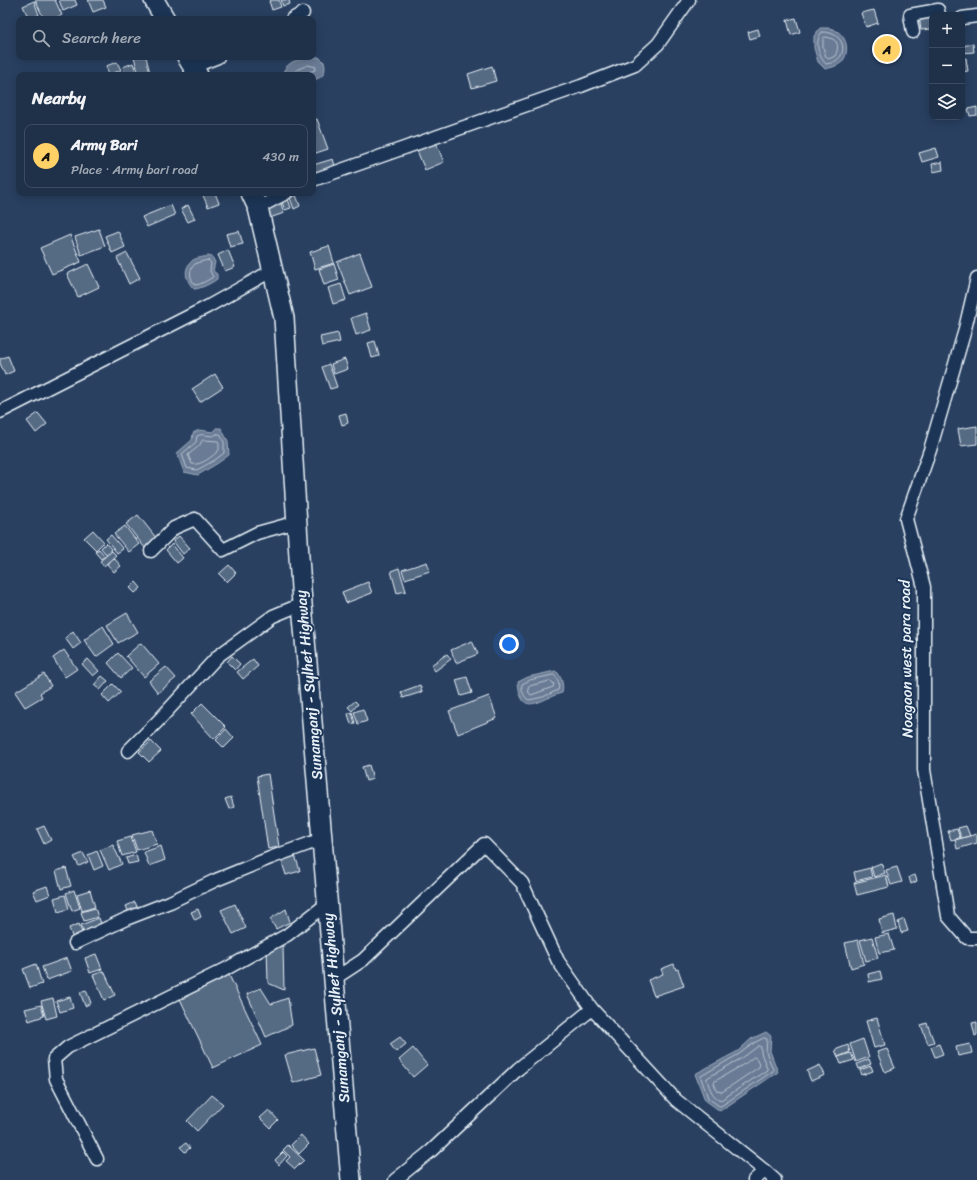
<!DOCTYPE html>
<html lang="en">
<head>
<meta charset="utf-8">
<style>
	:root { --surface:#1f3049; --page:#273850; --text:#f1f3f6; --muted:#a1a9b4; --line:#3c4b61; --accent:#ffd166 }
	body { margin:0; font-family:Sriracha,sans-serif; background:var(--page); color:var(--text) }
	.controls { position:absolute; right:12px; top:12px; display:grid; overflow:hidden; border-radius:8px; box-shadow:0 2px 10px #0003 }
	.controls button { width:36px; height:36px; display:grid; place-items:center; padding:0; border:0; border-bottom:1px solid var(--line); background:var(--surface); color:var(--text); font:20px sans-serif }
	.you { position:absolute; left:509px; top:644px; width:14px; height:14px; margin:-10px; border:3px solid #fff; border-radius:50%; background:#1a73e8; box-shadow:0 0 0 6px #1a73e833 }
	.badge { display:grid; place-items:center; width:26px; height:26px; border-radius:50%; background:var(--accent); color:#111; font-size:13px; font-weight:700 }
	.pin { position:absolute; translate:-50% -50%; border:2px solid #fff; box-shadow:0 1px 4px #0006 }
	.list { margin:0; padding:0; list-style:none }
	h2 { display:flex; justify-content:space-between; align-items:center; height:52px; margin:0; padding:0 16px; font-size:17px }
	h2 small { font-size:13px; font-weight:400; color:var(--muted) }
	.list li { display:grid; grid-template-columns:26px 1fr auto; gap:12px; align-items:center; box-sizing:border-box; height:64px; margin:0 8px 8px; padding:0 8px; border:1px solid var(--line); border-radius:8px }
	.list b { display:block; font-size:15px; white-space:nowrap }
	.list p { margin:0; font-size:13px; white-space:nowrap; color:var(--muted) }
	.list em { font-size:13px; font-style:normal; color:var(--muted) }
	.icon { flex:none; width:22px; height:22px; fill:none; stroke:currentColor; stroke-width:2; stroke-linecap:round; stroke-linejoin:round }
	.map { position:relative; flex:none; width:977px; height:1180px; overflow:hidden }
	.search { position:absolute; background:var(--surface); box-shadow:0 2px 10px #0003; left:16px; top:16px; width:300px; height:44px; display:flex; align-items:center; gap:10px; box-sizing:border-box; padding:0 14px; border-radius:8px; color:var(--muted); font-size:15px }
	.panel { position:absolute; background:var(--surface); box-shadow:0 2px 10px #0003; left:16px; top:72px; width:300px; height:124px; border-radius:8px }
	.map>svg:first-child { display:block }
</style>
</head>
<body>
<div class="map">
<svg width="977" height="1180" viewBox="0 0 977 1180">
	<rect width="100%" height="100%" fill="#294061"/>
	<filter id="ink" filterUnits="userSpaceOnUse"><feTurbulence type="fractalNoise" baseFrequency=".025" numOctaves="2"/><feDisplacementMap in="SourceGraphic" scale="8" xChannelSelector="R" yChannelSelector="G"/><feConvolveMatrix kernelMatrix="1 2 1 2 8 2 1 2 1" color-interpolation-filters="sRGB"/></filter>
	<g filter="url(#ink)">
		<g fill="#6b7c95" stroke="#9dabbd">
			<path d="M820 28C823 28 826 28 829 28 845 31 852 49 842 62 838 66 830 68 825 69L818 62 814 48V36Z"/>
			<path d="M308 57H319L324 62C327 72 323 78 313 80V75H282C286 62 296 60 308 57Z"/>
			<path d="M208 256 212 257 215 262 213 271 217 274V279C212 283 200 289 194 289 186 281 182 269 193 260 196 258 204 257 208 256Z"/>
			<path d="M216 428H221L228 441 229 455 218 463 198 475 184 472 177 453 192 440 193 433 199 430 213 432Z"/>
			<path d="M555 671 558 673C562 679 564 686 562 693 541 698 521 720 518 682L528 677Z"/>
			<path d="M766 1032 771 1036 770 1051 778 1072 720 1111 705 1100 695 1074 738 1051 751 1039Z"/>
		</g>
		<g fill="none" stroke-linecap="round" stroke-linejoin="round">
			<g stroke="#b6c2d0" stroke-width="1">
				<path d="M822 32C847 31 851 61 826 64 818 56 814 41 822 32Z"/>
				<path d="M825 37C838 38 840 46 835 56L829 59 826 57 823 47V39Z"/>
				<path d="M292 75 296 70 308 65 316 67 315 70 309 72 306 75"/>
				<path d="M208 260 211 263 210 271 213 277C208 280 200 285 195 285 190 279 188 270 195 264 198 262 204 261 208 260Z"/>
				<path d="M217 434H220L224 442V453L215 460 197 470 187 468 182 454 196 442 197 436C204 432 211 439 217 434Z"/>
				<path d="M203 440 218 441 219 444V450C213 456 201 466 192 464L188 455 199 446Z"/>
				<path d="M554 675C558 678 560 685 558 690L543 697 529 700C524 698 521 690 522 684L530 680Z"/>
				<path d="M551 681 554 684 553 687 534 694 531 695 529 693 528 688 530 686Z"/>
				<path d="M764 1038 767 1039 766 1052 773 1069V1071L721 1106H719L708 1098 701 1078V1076L739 1054 754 1043Z"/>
				<path d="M759 1046 761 1047V1053L767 1068V1070L721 1100C712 1097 710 1089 707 1080V1078L742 1058Z"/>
				<path d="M754 1057 756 1058 760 1065 759 1067 722 1092 717 1091 714 1083 715 1081 746 1063Z"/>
			</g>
		</g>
		<g fill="#556a83" stroke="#e8f1f8">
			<path d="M35 0H55L62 15 53 19H44Z"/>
			<path d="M59 0H75L77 5 63 11Z"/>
			<path d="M88 0H103L106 7 93 12Z"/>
			<path d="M272 0H279L281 7 272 10 269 1Z"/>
			<path d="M281 0H289L290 4 283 6Z"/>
			<path d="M34 1 39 15 29 19 23 6Z"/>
			<path d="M874 10 878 23 866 27 861 13Z"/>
			<path d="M932 15V29L921 30 919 16Z"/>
			<path d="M796 18 800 32 791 35 787 20Z"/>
			<path d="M758 29 760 36 750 39 748 32Z"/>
			<path d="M894 38 897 56 880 60 876 42Z"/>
			<path d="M973 44 974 52 962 53V46Z"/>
			<path d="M134 57H146L150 73 139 75Z"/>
			<path d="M966 58 968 71 962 72V59Z"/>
			<path d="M117 62 121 70 109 75 106 66Z"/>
			<path d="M133 63 137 75H125L123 67Z"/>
			<path d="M492 66 496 81 472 88 468 74Z"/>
			<path d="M977 107V115L970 116 968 109Z"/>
			<path d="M317 119 328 149 313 154V120Z"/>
			<path d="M435 140 444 162 425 170 416 148Z"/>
			<path d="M936 148 939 157 922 162 919 153Z"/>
			<path d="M333 159 336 169 313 176V165Z"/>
			<path d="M942 162 943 170 933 172 932 164Z"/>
			<path d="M202 193H215L219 203 208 207Z"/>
			<path d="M296 195 300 206 294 209 290 198Z"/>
			<path d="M288 199 291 208 285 210 282 202Z"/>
			<path d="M280 201 284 213 264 220 259 209Z"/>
			<path d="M171 205 175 215 147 227 142 217Z"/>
			<path d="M188 205 195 219 188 222 181 209Z"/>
			<path d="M99 229 105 246 81 255 75 237Z"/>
			<path d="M118 231 125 247 112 253 105 236Z"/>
			<path d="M239 231 243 244 230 247 226 234Z"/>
			<path d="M70 235 81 262 52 274 40 248Z"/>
			<path d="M329 246 334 263 315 269 310 252Z"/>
			<path d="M228 250 235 267 225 271 218 255Z"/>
			<path d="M127 253 140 278 129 284 117 258Z"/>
			<path d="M360 253 372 287 350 295 337 262Z"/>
			<path d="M88 264 99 287 78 297 67 274Z"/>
			<path d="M334 264 339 280 324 285 319 269Z"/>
			<path d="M341 284 346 300 333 304 328 288Z"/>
			<path d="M366 313 371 330 356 335 351 318Z"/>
			<path d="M338 333 340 342 322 346 320 337Z"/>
			<path d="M375 341 379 356 372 358 368 343Z"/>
			<path d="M8 356 14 371 5 375 0 363V359Z"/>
			<path d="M345 359 348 369 334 374 331 364Z"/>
			<path d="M329 364 337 387 330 389 322 367Z"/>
			<path d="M215 374 223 387 200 402 192 389Z"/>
			<path d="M38 413 47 424 36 433 27 421Z"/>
			<path d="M346 413 348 423 342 425 339 415Z"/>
			<path d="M977 426V444L961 446 958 429Z"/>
			<path d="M138 515 157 539 145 548 126 524Z"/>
			<path d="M125 526 139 544 129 552 114 534Z"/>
			<path d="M93 530 104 542 96 550 84 538Z"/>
			<path d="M111 535 123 549 117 553 106 539Z"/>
			<path d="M179 536 190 548 183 554 173 541Z"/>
			<path d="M106 543 112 550 106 554 101 548Z"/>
			<path d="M172 544 183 558 177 563 166 550Z"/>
			<path d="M99 549 105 556 101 559 95 552Z"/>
			<path d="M112 551 116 555 104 566 100 561Z"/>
			<path d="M114 558 121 566 114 572 107 564Z"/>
			<path d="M427 562 430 571 405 579 402 570Z"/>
			<path d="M229 565 236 573 227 582 219 574Z"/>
			<path d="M399 568 406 591 397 593 391 571Z"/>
			<path d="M136 582 141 588 135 593 130 588Z"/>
			<path d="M368 582 372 593 346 603 342 592Z"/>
			<path d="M127 613 138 632 118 643 107 625Z"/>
			<path d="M103 626 114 644 96 657 84 640Z"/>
			<path d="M73 631 81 643 73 649 65 638Z"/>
			<path d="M472 641 478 654 456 663 451 650Z"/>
			<path d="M141 643 159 664 144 677 126 656Z"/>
			<path d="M64 650 77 669 65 677 53 658Z"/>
			<path d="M118 653 132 668 121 678 108 663Z"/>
			<path d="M447 654 451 659 435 671 431 665Z"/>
			<path d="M232 656 240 664 235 670 227 662Z"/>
			<path d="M88 659 99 671 93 676 82 664Z"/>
			<path d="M253 659 258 666 243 679 237 672Z"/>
			<path d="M166 667 176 678 158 693 149 681Z"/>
			<path d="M44 674 51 686 40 693 42 697 25 707 15 692Z"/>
			<path d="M102 676 108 681 100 690 94 685Z"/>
			<path d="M467 677 472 693 461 696 456 680Z"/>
			<path d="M113 684 121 692 109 703 102 695Z"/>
			<path d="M420 685 422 692 403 698 401 692Z"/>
			<path d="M489 696 497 718 458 734 449 711Z"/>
			<path d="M355 701 358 704 352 711 348 707Z"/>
			<path d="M202 703 226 727 214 739 191 714Z"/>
			<path d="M363 709 367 721 358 724 354 712Z"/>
			<path d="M352 712 355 723 351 724 348 714Z"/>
			<path d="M226 729 234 738 224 748 216 740Z"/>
			<path d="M151 741 161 751 149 762 139 752Z"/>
			<path d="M369 765 373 779 366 781 362 767Z"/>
			<path d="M268 774 279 847 268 849 257 776Z"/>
			<path d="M231 797 234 807 229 809 225 799Z"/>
			<path d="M44 826 51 840 44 844 37 829Z"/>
			<path d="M966 826 970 836 961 838 958 828Z"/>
			<path d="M957 829 960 838 951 840 948 831Z"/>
			<path d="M152 830 157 844 137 850 132 835Z"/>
			<path d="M977 834V843L957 849 955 840Z"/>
			<path d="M131 837 136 852 122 856 117 841Z"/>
			<path d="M113 845 122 864 109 870 100 850Z"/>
			<path d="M161 846 165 860 149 866 144 852Z"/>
			<path d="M97 851 103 866 94 870 88 855Z"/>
			<path d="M294 852 300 871 286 875 280 856Z"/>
			<path d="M83 853 88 862 79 866 74 857Z"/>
			<path d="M136 855 138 862 128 864 126 858Z"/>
			<path d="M881 863 885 873 874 877 871 867Z"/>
			<path d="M897 867 902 882 891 885 886 870Z"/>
			<path d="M66 868 71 886 61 889 56 871Z"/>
			<path d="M870 868 872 877 856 881 854 872Z"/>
			<path d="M886 875 889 887 857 895 854 883Z"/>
			<path d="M915 875 917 881 911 884 909 877Z"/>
			<path d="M47 886 50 895 37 900 33 891Z"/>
			<path d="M74 890 80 908 72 911 66 893Z"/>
			<path d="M90 890 95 907 82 911 77 894Z"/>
			<path d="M65 895 69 909 58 912 54 898Z"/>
			<path d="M135 902 139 911 130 915 126 906Z"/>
			<path d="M235 904 246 928 233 934 221 910Z"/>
			<path d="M95 908 98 917 84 921 81 912Z"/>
			<path d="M198 909 201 917 195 920 191 912Z"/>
			<path d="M286 909 290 922 276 929 270 919Z"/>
			<path d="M894 915 897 929 882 933 879 919Z"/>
			<path d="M99 918 103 929 84 935 81 925Z"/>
			<path d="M904 919 908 931 901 933 898 922Z"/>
			<path d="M79 924 83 935 73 939 69 928Z"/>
			<path d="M889 934 894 950 879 953 875 937Z"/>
			<path d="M872 937 878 958 866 961 860 940Z"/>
			<path d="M858 940 864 964 851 968 845 943Z"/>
			<path d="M283 946 284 990 268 983 267 947Z"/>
			<path d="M96 954 102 969 90 973 85 958Z"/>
			<path d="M67 958 72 971 47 980 42 967Z"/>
			<path d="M36 964 42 984 30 988 23 969Z"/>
			<path d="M674 964 676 970 678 969 684 986 654 996 648 980 663 974 661 969Z"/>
			<path d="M104 971 115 995 104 1000 93 975Z"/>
			<path d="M880 971 882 979 869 982 868 974Z"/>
			<path d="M229 975 262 1045 213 1068 180 999Z"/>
			<path d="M261 988 271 1004 288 998 292 1025 266 1037 247 994Z"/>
			<path d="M86 990 91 1003 85 1006 80 992Z"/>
			<path d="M70 997 73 1008 60 1012 56 1001Z"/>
			<path d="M53 998 57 1016 46 1019 41 1001Z"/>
			<path d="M41 1005 44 1016 29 1021 25 1009Z"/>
			<path d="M877 1018 885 1045 874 1048 866 1021Z"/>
			<path d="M977 1022V1035L975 1036 972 1023Z"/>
			<path d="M927 1023 934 1042 928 1044 921 1025Z"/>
			<path d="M400 1037 406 1044 396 1052 390 1044Z"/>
			<path d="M863 1039 869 1057 856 1062 850 1044Z"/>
			<path d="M939 1044 943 1054 935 1057 931 1047Z"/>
			<path d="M970 1044 972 1053 958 1056 956 1047Z"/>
			<path d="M848 1045 850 1052 838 1057 835 1050Z"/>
			<path d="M314 1048 321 1075 293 1083 285 1055Z"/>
			<path d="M413 1048 427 1065 413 1077 399 1060Z"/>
			<path d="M887 1049 895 1068 885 1072 877 1052Z"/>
			<path d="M851 1053 854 1060 841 1064 838 1057Z"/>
			<path d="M869 1059 871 1064 859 1069 857 1064Z"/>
			<path d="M820 1065 825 1075 811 1081 807 1071Z"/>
			<path d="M871 1066 873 1071 862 1075 860 1070Z"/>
			<path d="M212 1095 223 1104 197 1131 187 1121Z"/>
			<path d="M269 1110 278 1120 270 1128 260 1118Z"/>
			<path d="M301 1135 309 1144 299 1154 291 1145Z"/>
			<path d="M186 1143 190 1148 185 1152 180 1147Z"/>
			<path d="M288 1145 304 1160 295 1169 286 1161 290 1157 283 1150Z"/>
			<path d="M283 1152 287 1156 279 1165 275 1160Z"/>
		</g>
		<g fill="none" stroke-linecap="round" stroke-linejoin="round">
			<defs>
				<g id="minor">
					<path d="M962 18 977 16"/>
					<path d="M292 19 303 13"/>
					<path d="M913 32 910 15 938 10 939 15"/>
					<path d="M193 67 218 57"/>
					<path d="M313 180 581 86 635 65 658 44 689 0"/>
					<path d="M258 208 286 193"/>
					<path d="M977 278 964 333 930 450 906 519 924 587V770L948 916 967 938H977"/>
					<path d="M0 412 207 307 273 270"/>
					<path d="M151 551 174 528 195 519 223 550 257 533 297 522"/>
					<path d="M128 751 158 721 218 656 273 616 302 604"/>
					<path d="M75 943 126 919 170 902 216 880 270 858 322 839"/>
					<path d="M334 979 363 960 484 844 522 883 558 961 592 1009"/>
					<path d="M97 1159 56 1079 54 1059 68 1047 224 970 287 935 328 903"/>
					<path d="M395 1180 431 1151 518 1069 592 1009 676 1100 765 1171"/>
					<path d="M754 1180 765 1171 775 1180"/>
				</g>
				<g id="primary">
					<path d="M154 0 165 19"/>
					<path d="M187 57 198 75"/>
					<path d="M251 193 258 208 284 318 302 604 351 1180"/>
				</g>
			</defs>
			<use href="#minor" stroke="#e8f1f8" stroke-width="15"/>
			<use href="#primary" stroke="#e8f1f8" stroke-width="22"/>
			<use href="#minor" stroke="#1d3557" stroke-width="12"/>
			<use href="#primary" stroke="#1d3557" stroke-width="19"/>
		</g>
	</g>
	<g text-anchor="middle" stroke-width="4" stroke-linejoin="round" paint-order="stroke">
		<g font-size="15" fill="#e8f1f8" stroke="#1d3557">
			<text transform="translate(906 659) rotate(-91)" y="5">Noagaon west para road</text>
			<text transform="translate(309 685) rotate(-95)" y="5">Sunamganj - Sylhet Highway</text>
			<text transform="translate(336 1008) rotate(-95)" y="5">Sunamganj - Sylhet Highway</text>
		</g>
	</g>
</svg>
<div class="controls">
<button>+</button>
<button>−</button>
<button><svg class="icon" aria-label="layers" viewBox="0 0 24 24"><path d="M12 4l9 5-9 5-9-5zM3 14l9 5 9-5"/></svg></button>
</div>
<div class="you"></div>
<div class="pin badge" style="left:887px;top:49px">A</div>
<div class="search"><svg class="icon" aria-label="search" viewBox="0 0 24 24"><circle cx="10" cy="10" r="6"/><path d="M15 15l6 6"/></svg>Search here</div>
<section class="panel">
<h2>Nearby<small></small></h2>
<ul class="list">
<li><span class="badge">A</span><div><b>Army Bari</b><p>Place · Army bari road</p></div><em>430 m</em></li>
</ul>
</section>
</div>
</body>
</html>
